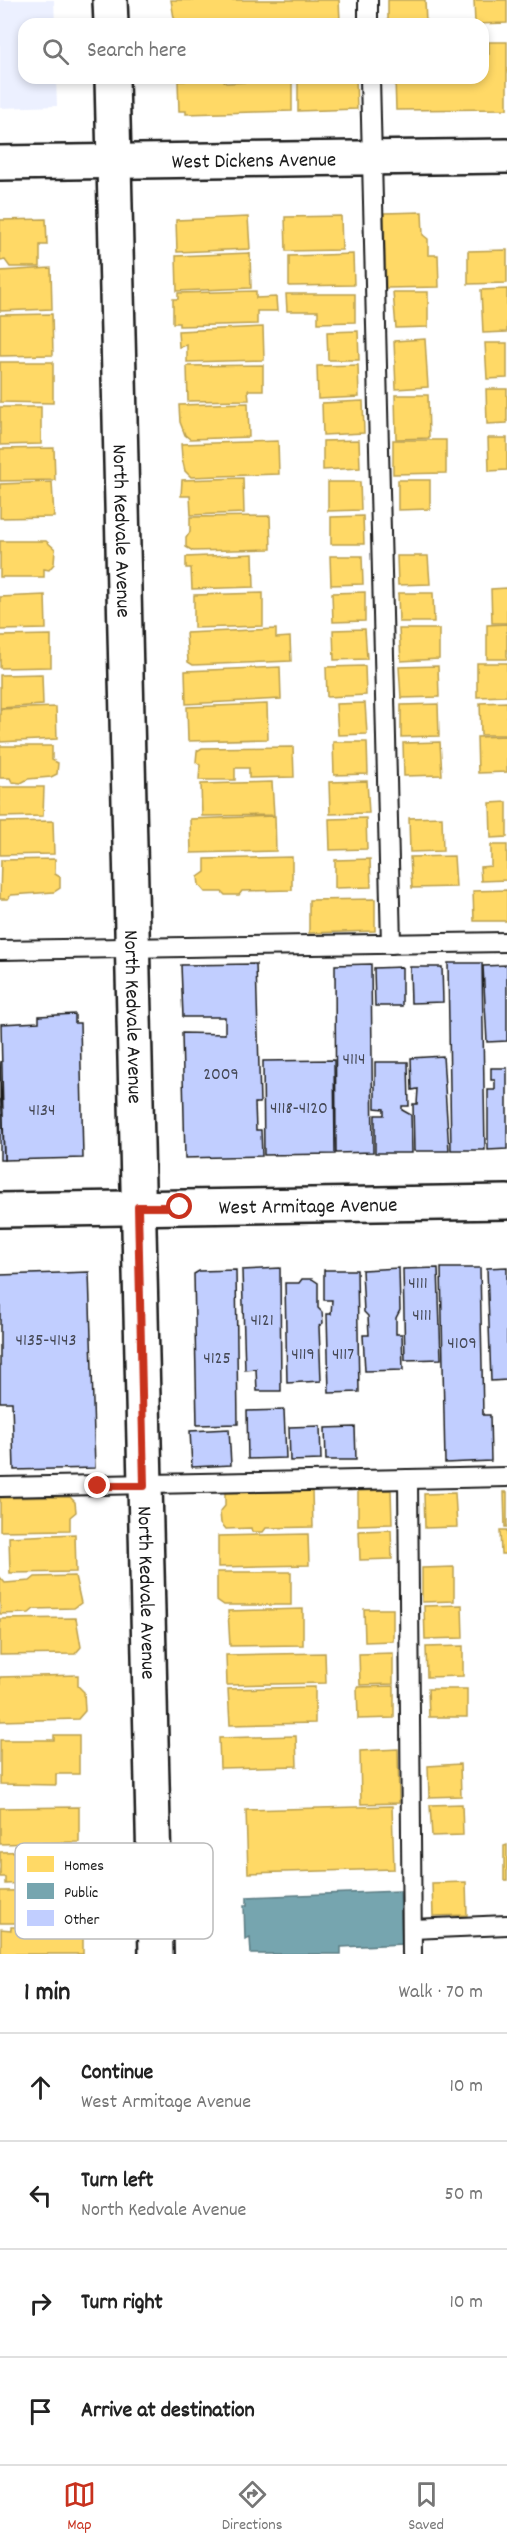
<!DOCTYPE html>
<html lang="en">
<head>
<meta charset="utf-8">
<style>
	:root { --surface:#fff; --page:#f6f6f6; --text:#222; --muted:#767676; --line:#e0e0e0; --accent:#c8321e }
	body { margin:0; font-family:Dekko,sans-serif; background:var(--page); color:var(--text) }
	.stop { position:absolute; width:18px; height:18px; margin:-14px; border:4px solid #c8321e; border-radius:50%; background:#fff }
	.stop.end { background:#c8321e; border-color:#fff; box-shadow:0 2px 6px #0008 }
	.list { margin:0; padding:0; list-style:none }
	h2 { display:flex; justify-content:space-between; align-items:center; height:78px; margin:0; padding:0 24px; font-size:26px }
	h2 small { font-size:20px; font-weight:400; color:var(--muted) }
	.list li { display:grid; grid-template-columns:39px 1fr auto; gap:18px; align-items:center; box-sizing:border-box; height:108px; padding:0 24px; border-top:2px solid var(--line) }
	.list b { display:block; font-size:22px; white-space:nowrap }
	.list p { margin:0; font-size:20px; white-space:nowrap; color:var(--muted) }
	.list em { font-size:20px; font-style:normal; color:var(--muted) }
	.icon { flex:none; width:33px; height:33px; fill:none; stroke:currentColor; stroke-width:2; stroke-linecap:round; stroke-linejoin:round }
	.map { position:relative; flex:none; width:507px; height:1954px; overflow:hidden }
	.search { position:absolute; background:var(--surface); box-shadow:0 3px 9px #0003; left:18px; right:18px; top:18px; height:66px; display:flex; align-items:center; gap:15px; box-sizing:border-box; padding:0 21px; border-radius:18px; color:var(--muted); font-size:22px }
	.sheet { height:510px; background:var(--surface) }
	nav { display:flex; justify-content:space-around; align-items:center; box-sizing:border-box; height:84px; border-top:2px solid var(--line); background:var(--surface); font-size:16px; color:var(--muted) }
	nav a { display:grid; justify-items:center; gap:3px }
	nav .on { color:var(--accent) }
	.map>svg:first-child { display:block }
</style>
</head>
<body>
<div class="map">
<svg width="507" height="1954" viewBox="0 0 507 1954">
	<rect width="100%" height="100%" fill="#fff"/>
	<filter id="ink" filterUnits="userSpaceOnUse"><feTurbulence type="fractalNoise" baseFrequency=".0167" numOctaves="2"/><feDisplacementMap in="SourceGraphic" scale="12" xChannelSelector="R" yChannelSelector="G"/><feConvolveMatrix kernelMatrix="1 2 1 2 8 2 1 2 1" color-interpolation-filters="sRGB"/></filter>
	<g filter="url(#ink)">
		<path fill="#ecf0ff" d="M0 0H54L55 24H24V78H56L57 106 0 108Z"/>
		<g fill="#ffd966" stroke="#bba050" stroke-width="1.5">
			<path d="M171 0H339L340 21 180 24 174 18Z"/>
			<path d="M388 0H425L426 24H388Z"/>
			<path d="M474 0H507V23L475 24Z"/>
			<path d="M489 42H507V109L396 110 395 78H483V55L489 54Z"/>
			<path d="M185 78H221L226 83 248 82 252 78H292V111L186 114V111H179L178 81H185Z"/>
			<path d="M356 78 357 109 298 111V80Z"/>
			<path d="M422 212 423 235 428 239V255H438L439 287 386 288 384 213Z"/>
			<path d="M341 216 342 250 286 251 285 217Z"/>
			<path d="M248 217 250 249 177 252 176 220Z"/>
			<path d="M46 219 47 245H40V267H10L5 260 0 261V220Z"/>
			<path d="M507 250V283L468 284V251Z"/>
			<path d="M250 253 251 288 177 291 176 256Z"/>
			<path d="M353 254 354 285 289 286V256Z"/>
			<path d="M51 268 52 309 0 311V271Z"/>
			<path d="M507 289V332L483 333 481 290Z"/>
			<path d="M256 291V298L276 297 277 311H257V324L179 326V323H173V299H178V293Z"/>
			<path d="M393 292H428V327L396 328Z"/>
			<path d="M286 294H355V322L318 323V311H287Z"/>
			<path d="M52 314 53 355 0 356V315Z"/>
			<path d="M263 327 264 360 187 362V345L179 347 178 331Z"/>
			<path d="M358 331 359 360H328L327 332Z"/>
			<path d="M425 339 428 387 396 389 394 341Z"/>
			<path d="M485 343H507V378L487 379Z"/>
			<path d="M0 362H53V403L0 402Z"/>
			<path d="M263 365V390H248L249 400 188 401 187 366Z"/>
			<path d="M358 365 359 397 318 399 317 366Z"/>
			<path d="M486 389H507V423L487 424Z"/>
			<path d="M395 395H428L429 438 396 439Z"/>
			<path d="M363 401 364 433 323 435 322 403Z"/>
			<path d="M248 403 249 437 190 439 185 435 180 422 179 405Z"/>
			<path d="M0 407H41V444L0 445Z"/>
			<path d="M488 438H507V470L489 471Z"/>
			<path d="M359 440 360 468 323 470V441Z"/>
			<path d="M393 440H446V473L393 474Z"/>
			<path d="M278 441 279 474 191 477 185 471 182 458 181 444Z"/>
			<path d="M54 448 55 480 0 481V449Z"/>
			<path d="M243 478 244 513 191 515 190 496H181L182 480Z"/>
			<path d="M398 480H430V509L398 510Z"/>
			<path d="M52 482 54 517 0 518V484Z"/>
			<path d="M328 482H360L361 510 328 511Z"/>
			<path d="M270 516 271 549 193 551 186 547V538L190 532V517Z"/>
			<path d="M363 516 364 544H331V517Z"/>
			<path d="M0 541H46L55 549 54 564 49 570 44 569V577H0Z"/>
			<path d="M253 554 254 587 192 589 191 568H186V557Z"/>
			<path d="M330 556H362L363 584 331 585Z"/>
			<path d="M397 556H428L430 584 398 585Z"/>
			<path d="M507 588V623H492L491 589Z"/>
			<path d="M365 592V621L333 622 332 593Z"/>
			<path d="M263 593V626L194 628V595Z"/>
			<path d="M398 593H433L434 622H399Z"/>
			<path d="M45 595 46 629 0 630V597Z"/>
			<path d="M507 624V659H487V625Z"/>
			<path d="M276 629V638L290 637 291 661 193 665 188 662 186 633Z"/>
			<path d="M365 629 367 659 334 660 333 630Z"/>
			<path d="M399 629H439V659L401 661Z"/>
			<path d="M51 635V667L0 668V636Z"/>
			<path d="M477 663H507V696L477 697Z"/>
			<path d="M365 666 366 695 327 697 326 667Z"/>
			<path d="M438 666 439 697 401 698 399 667Z"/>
			<path d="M280 667 281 699 186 704 185 671Z"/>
			<path d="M42 674 43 705 0 708V675Z"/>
			<path d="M507 702V735H481L480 703Z"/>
			<path d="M365 703 367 734 338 735 336 704Z"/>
			<path d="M267 704 268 739 188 741 187 707Z"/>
			<path d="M438 704 439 736 401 737V705Z"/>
			<path d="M56 707 57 739 0 742V709Z"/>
			<path d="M507 736V772L478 773 477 737Z"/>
			<path d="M333 742H367L368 774 334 775Z"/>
			<path d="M440 742 442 775 404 776 403 743Z"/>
			<path d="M0 746H52V760L58 763 57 774 51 777 28 779 21 783 12 782 10 778H0Z"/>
			<path d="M293 747 294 777 249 778V768H235V780H199L200 765 196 762 197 751 202 748Z"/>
			<path d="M367 781 369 813 330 814 329 782Z"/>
			<path d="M272 782 274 815 202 816 201 784Z"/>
			<path d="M0 787H44L43 816 0 817Z"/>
			<path d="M507 802V837L491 838 490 803Z"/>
			<path d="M275 816 276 851 191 853 190 819Z"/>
			<path d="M442 817 443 851 410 852 409 818Z"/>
			<path d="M366 818 367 849 330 850 329 819Z"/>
			<path d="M53 821 54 854 0 855V822Z"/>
			<path d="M491 845H507V880L481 881 480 867 491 866Z"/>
			<path d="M454 856 456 887 412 888 410 857Z"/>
			<path d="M292 857V890L242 891 239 895H225L222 892H205L199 885 198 877 205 872V859Z"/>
			<path d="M55 859V874L60 877V888L54 892 11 895 8 899H0L1 860Z"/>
			<path d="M370 859 371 887 335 888V860Z"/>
			<path d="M507 890V921H474L473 891Z"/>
			<path d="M375 899V931L309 933V900Z"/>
			<path d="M391 1490 392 1524 358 1525V1491Z"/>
			<path d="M312 1491 313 1527 266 1528 263 1532H252L251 1528 226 1529 221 1523 220 1512 225 1506V1493Z"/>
			<path d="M504 1492H507V1527H505Z"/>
			<path d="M455 1493 457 1527 425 1528 424 1494Z"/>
			<path d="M70 1497 75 1502 76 1512 70 1517V1530L0 1531V1498Z"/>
			<path d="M391 1530 392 1559 360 1560 359 1531Z"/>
			<path d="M500 1530H507V1554H501Z"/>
			<path d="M75 1534 76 1572 10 1573 9 1537Z"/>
			<path d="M308 1534 309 1565 218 1567V1536Z"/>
			<path d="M454 1567V1601L422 1602V1568Z"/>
			<path d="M217 1572H291V1605H224L217 1600Z"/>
			<path d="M75 1576 81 1603 74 1608 34 1609 29 1613 0 1614V1577L5 1583 30 1581 35 1577Z"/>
			<path d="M462 1605 463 1638 425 1639 424 1606Z"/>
			<path d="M303 1609V1645L230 1646 228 1611Z"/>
			<path d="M364 1609H393V1641L365 1642Z"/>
			<path d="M76 1618 81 1647 75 1654 0 1655V1619Z"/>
			<path d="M463 1646V1676L427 1677 426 1647Z"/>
			<path d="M325 1653 326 1683 227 1685 226 1655Z"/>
			<path d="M393 1653V1684L360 1685 359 1654Z"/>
			<path d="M78 1675V1686L84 1692 85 1711 78 1719 0 1721V1677Z"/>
			<path d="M394 1686V1718L358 1719 357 1687Z"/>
			<path d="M315 1687V1723L230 1725 228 1689Z"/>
			<path d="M428 1689H467V1717H429Z"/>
			<path d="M54 1735H79V1774H56V1785L0 1784V1740H54Z"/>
			<path d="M296 1736 297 1766 220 1768 219 1738Z"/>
			<path d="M398 1749 399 1803 361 1804 360 1751Z"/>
			<path d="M460 1764 461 1796 429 1797 428 1766Z"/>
			<path d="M462 1804 463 1835 432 1836 430 1805Z"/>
			<path d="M392 1806 394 1869 248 1873 246 1810Z"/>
			<path d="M79 1807V1842L0 1844V1808Z"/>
			<path d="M507 1845V1880H504V1846Z"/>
			<path d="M81 1850V1881L5 1884V1877H0V1852Z"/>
			<path d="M466 1882 467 1915 433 1916 432 1883Z"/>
			<path d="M82 1890 83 1913H86V1923H0V1891Z"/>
			<path d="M11 1927H83V1954H1V1929L11 1930Z"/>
		</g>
		<path fill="#76a5af" stroke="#5b7c83" stroke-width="1.5" d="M400 1891 402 1944 341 1947V1954H251L250 1937 245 1939 244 1905H247V1897Z"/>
		<g fill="#c1ceff" stroke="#1c1c1c" stroke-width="1.5">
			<path d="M448 963H482L485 1150H451Z"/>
			<path d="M256 964 260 1103H255L256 1130H261L262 1156 185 1158 182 1033 225 1034V1017H183L181 965Z"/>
			<path d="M371 964 373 1152 336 1153 335 965Z"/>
			<path d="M507 965V1041L487 1042 483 966Z"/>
			<path d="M402 967V1006H375L374 968Z"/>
			<path d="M410 967H442L443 1002 411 1003Z"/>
			<path d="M75 1014V1023H80L83 1158 4 1160 1 1024 39 1022V1016Z"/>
			<path d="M443 1056 449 1151H414L413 1104H417L418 1089 412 1090 411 1058Z"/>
			<path d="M334 1060 335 1154 264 1155 263 1061Z"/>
			<path d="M0 1061 4 1160H0Z"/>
			<path d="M375 1062H408L409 1106H402V1110L411 1115 412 1153H375V1115H384V1109L375 1108Z"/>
			<path d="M491 1068H507V1149L488 1150V1090H495V1080H491Z"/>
			<path d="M507 1267V1380L491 1381 487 1268Z"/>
			<path d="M280 1268 281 1391H257L256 1369 245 1370 242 1270Z"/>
			<path d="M399 1268 400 1310 396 1318V1334H402L403 1370 365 1371 363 1335H369L368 1316 364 1312 362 1270Z"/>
			<path d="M438 1268 441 1359 405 1360 403 1269Z"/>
			<path d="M441 1268H480L483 1415H490L491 1461 445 1463Z"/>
			<path d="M236 1270 238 1424 197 1425 194 1274 199 1271Z"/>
			<path d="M324 1270H357L359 1392 329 1393 327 1314H331L332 1300H324Z"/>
			<path d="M89 1272 95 1468 14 1470 12 1402H0V1275Z"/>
			<path d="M302 1279H312L318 1283V1308L322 1312 323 1323 319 1326 321 1381 287 1383 285 1283H299Z"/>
			<path d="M284 1410 286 1458 248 1459 247 1411Z"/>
			<path d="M320 1426 321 1460 290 1461 289 1427Z"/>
			<path d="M355 1427 356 1460H326L325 1428Z"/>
			<path d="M229 1429 231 1465 192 1467 190 1431Z"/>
		</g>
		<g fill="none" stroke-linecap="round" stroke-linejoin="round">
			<defs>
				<g id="service">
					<path d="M368 0V24"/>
					<path d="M370 78 391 944"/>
					<path d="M0 950 507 942"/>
					<path d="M408 1479 412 1954"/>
					<path d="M0 1487 507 1477"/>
					<path d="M412 1929 507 1925"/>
				</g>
				<g id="minor">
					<path d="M110 0 111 24"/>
					<path id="s1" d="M112 78 156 1954"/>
					<path id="s2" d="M0 163 507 156"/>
				</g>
				<g id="secondary">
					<path id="s3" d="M0 1210 507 1202"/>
				</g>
			</defs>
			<use href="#service" stroke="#1c1c1c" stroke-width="22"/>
			<use href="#minor" stroke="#1c1c1c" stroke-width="38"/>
			<use href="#secondary" stroke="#1c1c1c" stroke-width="38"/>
			<use href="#service" stroke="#fff" stroke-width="18"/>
			<use href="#minor" stroke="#fff" stroke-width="33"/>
			<use href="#secondary" stroke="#fff" stroke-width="33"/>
		</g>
	</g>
	<g fill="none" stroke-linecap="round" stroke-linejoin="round" filter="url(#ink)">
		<path stroke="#c8321e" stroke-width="8" d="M98 1486H144L138 1207H180"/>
	</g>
	<g text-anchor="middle" stroke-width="6" stroke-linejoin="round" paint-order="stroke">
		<g font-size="18" fill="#454855">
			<text x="354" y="1064">4114</text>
			<text x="221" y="1079">2009</text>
			<text x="299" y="1113">4118-4120</text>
			<text x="42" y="1115">4134</text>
			<text x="418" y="1288">4111</text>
			<text x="422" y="1320">4111</text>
			<text x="262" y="1325">4121</text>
			<text x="46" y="1345">4135-4143</text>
			<text x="462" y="1348">4109</text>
			<text x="303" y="1359">4119</text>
			<text x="343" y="1359">4117</text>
			<text x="217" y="1363">4125</text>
		</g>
		<g font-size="21" fill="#1c1c1c" stroke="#fff">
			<text dy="7" stroke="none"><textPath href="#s2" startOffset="254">West Dickens Avenue</textPath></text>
			<text dy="7" stroke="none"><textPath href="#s1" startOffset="453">North Kedvale Avenue</textPath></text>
			<text dy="7" stroke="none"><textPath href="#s1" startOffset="939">North Kedvale Avenue</textPath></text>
			<text dy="7" stroke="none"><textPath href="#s3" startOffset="308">West Armitage Avenue</textPath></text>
			<text dy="7" stroke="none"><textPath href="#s1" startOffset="1515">North Kedvale Avenue</textPath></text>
		</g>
	</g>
	<rect x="15" y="1843" width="198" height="96" rx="9" fill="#fff" stroke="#bbb" stroke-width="1.5"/>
	<rect x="27" y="1856" width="27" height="16" fill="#ffd966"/>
	<rect x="27" y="1883" width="27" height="16" fill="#76a5af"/>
	<rect x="27" y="1910" width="27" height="16" fill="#c1ceff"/>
	<g font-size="16" fill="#1c1c1c">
		<text x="64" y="1870">Homes</text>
		<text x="64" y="1897">Public</text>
		<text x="64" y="1924">Other</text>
	</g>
</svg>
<div class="stop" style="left:180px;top:1207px"></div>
<div class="stop end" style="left:98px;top:1486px"></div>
<div class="search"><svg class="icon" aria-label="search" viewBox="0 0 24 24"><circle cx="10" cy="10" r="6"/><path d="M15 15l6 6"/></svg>Search here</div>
</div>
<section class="sheet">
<h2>1 min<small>Walk · 70 m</small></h2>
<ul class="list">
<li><svg class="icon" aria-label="ahead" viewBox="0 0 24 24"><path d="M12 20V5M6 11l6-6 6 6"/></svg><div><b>Continue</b><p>West Armitage Avenue</p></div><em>10 m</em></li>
<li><svg class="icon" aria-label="left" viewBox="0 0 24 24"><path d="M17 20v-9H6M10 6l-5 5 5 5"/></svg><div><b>Turn left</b><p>North Kedvale Avenue</p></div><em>50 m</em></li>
<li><svg class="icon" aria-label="right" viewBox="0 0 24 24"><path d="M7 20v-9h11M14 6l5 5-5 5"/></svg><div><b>Turn right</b></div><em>10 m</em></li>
<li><svg class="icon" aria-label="arrive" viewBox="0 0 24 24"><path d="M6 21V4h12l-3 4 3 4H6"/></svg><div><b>Arrive at destination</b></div></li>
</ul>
</section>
<nav>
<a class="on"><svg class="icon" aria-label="map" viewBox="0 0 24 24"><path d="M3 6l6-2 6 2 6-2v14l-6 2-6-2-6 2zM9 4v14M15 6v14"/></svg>Map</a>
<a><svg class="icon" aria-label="directions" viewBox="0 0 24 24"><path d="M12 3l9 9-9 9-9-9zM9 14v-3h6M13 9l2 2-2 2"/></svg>Directions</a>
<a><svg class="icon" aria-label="saved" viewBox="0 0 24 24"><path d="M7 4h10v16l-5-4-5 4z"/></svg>Saved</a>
</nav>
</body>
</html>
